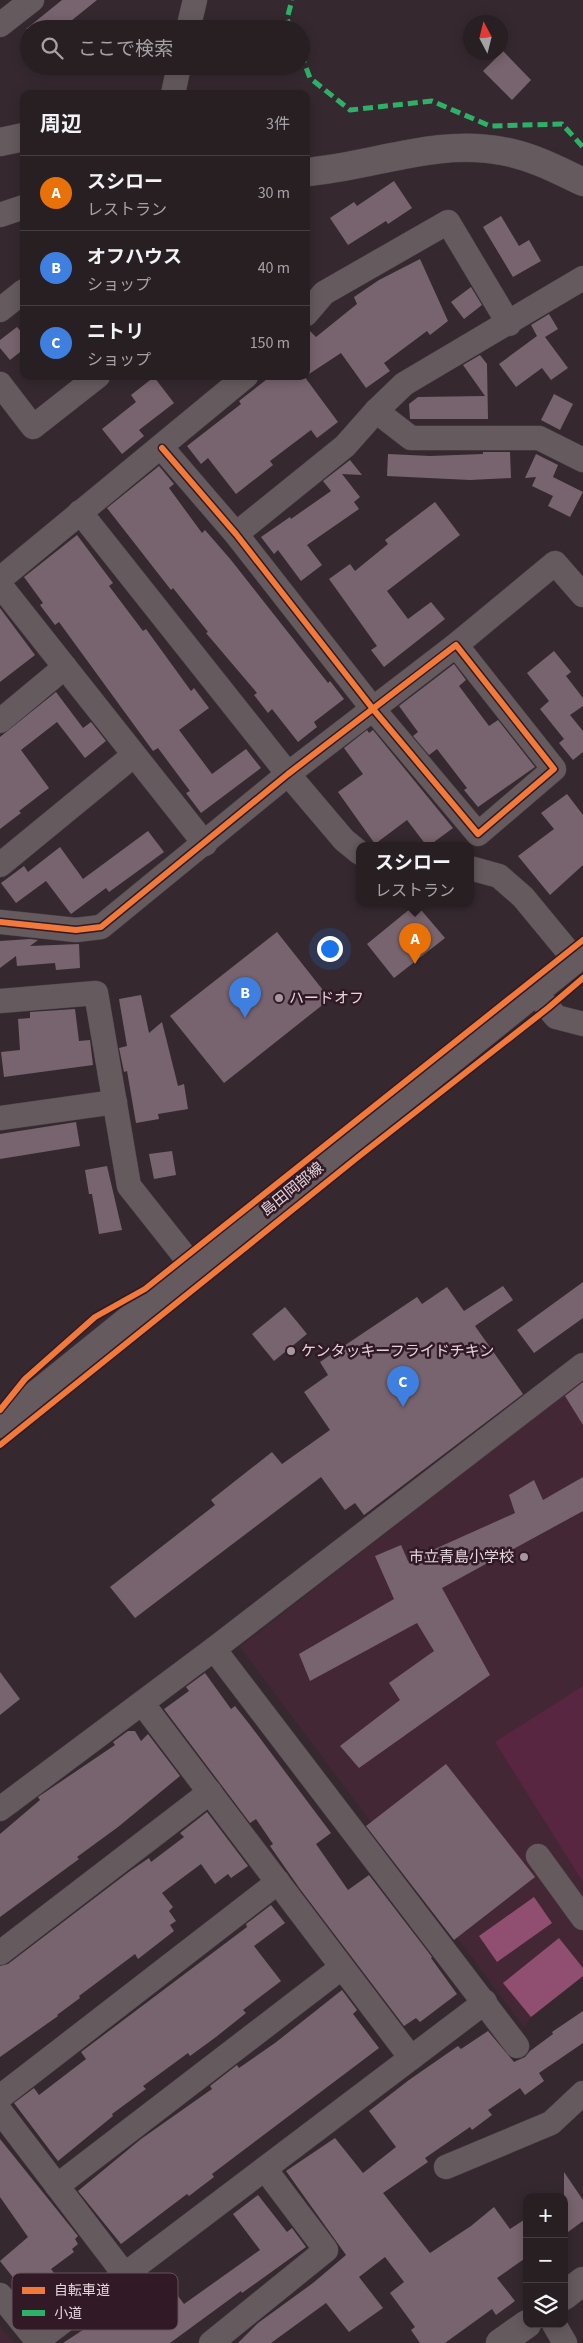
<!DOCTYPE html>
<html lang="ja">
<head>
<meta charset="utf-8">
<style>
	:root { --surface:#281f23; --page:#30272b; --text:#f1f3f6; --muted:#a5a2a6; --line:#443d41; --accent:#a7989f }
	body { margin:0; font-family:"Source Sans 3","Noto Sans JP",sans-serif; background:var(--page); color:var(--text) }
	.controls { position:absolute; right:15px; bottom:15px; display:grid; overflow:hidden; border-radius:10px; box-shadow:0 2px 12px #0003 }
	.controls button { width:45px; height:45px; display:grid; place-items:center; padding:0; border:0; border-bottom:1px solid var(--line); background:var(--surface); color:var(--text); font:25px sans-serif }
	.compass { position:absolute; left:463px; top:15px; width:45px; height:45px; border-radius:50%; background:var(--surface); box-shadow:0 2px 12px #0003; rotate:353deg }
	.you { position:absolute; left:329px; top:948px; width:18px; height:18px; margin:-12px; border:4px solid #fff; border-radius:50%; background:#1a73e8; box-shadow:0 0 0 8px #1a73e833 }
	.badge { display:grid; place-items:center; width:32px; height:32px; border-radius:50%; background:var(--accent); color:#fff; font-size:16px; font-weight:700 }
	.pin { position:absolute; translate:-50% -41px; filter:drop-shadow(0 1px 2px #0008) }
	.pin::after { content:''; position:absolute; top:26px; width:18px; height:15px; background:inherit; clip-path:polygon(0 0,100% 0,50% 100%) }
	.popup { position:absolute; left:356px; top:842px; width:118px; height:65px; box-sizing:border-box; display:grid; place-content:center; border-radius:10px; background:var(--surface); filter:drop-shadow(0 1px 4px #0005); font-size:16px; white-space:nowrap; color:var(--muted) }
	.popup b { font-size:19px; color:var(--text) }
	.popup::after { content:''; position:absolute; left:50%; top:100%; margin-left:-10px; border:10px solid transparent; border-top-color:var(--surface) }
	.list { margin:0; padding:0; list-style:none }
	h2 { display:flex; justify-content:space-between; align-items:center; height:65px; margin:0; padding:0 20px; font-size:21px }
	h2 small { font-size:16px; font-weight:400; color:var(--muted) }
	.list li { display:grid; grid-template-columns:32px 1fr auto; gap:15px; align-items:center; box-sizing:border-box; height:75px; padding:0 20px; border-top:1px solid var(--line) }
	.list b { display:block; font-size:19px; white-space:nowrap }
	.list p { margin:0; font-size:16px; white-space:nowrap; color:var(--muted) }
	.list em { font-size:16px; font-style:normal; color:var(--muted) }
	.icon { flex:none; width:28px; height:28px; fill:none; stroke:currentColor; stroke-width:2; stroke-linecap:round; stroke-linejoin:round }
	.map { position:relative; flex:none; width:583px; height:2343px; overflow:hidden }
	.search { position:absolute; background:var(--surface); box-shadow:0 2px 12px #0003; left:20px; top:20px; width:290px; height:55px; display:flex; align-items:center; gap:12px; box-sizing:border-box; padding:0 18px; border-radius:28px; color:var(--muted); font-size:19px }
	.panel { position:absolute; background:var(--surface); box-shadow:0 2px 12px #0003; left:20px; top:90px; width:290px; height:290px; border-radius:10px }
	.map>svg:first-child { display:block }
</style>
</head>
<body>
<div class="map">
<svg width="583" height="2343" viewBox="0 0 583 2343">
	<rect width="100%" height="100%" fill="#35292f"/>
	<g fill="#442735">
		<path d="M583 1379V1977L531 2017 524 2027 240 1647Z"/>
		<path d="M0 2327 14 2343H0Z"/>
	</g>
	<path fill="#582640" d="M583 1686V1882L495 1742Z"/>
	<g fill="#904f70">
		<path d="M534 1897 552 1923 497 1962 479 1936Z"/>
		<path d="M559 1938 583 1968V1976L531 2017 503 1983Z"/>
	</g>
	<g fill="#78646e">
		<path d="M62 0H97L61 29H26Z"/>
		<path d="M503 51 531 80 512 100 483 71Z"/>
		<path d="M394 181 412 208 388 224 386 221 348 245 330 218 354 202 357 206Z"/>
		<path d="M501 216 519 246 529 240 541 261 513 277 483 227Z"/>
		<path d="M420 259 448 321 430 335 427 331 384 363 390 371 366 388 341 353 306 376V327L316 337 357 304 354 297 379 280Z"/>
		<path d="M471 287 482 305 464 319 451 302Z"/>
		<path d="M549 314 558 329 545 337 568 368 551 380 542 368 516 387 499 364 537 336 531 325Z"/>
		<path d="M17 327 24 335V349L10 360 0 348V340Z"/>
		<path d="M480 355 487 364 488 419H410L409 404 418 397 485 396 463 365Z"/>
		<path d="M271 376H304L338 422 317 438 311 430 270 461 273 465 236 494 208 458 201 464 187 446 241 404 239 401Z"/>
		<path d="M154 377 174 403 139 430 144 436 122 454 102 429 136 402 131 395Z"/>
		<path d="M554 394 573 404 560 430 541 420Z"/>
		<path d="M483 452H510L511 478 470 480 387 476 388 454 430 456 483 454Z"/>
		<path d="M536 454 558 465 553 477 583 492 570 517 548 506 553 496 532 486 536 477 525 478Z"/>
		<path d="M350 460 362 475 342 474 360 497 354 502 359 509 307 545 322 565 301 581 278 550 274 554 261 537 290 517 291 519 331 491 323 481Z"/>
		<path d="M159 466 174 484 169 488 202 533 205 530 231 560 328 683 330 681 344 699 314 722 317 727 298 742 272 709 268 713 254 695 257 693 206 633 208 632 173 588 171 590 107 508Z"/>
		<path d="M435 502 460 535 387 591 408 619 431 602 445 619 384 667 371 650 377 646 329 579 350 564 355 571 388 544 385 540Z"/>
		<path d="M77 535 113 583 109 586 143 631 146 629 191 691 194 688 209 708 179 730 212 774 246 749 261 768 201 813 186 793 190 791 158 748 153 751 59 622 55 625 40 605 43 603 24 577Z"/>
		<path d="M0 608 35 655 0 682Z"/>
		<path d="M554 651 571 672 566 676 583 698V706L570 715 583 731V752L573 760 559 743 564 739 540 709 549 701 527 673Z"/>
		<path d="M454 664 466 680 459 686 489 726 498 720 535 767 478 807 464 790 467 788 437 749 429 755 413 736 418 732 399 706Z"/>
		<path d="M56 692 83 728 91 722 106 741 85 758 57 722 21 750 49 788 19 811 21 813 0 829V737Z"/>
		<path d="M367 730 369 733 373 730 453 828 430 845H426L407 820 375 844 338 792 363 774 344 748Z"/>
		<path d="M567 794 583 815V865L550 895 518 856 554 829 541 813Z"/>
		<path d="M148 831 164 852 109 892 106 888 71 914 46 881 16 903 1 883 24 866 28 872 60 847 83 879Z"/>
		<path d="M416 904 445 938 394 978 367 944Z"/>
		<path d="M277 932 330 999 224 1083 170 1016Z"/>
		<path d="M30 939 38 940 30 946 79 944 80 968 56 970 55 963 17 966 16 956 0 968V941Z"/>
		<path d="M141 995 149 1033 162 1022 178 1086 184 1084 188 1109 158 1114 159 1119 136 1123 127 1071 124 1072 119 1048 127 1046 119 999Z"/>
		<path d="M75 1009 79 1041 90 1040 93 1065 4 1077 1 1052 20 1050 18 1019 30 1018V1012Z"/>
		<path d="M76 1122 80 1146 0 1159V1134Z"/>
		<path d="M172 1151 176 1175 154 1179 149 1154Z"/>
		<path d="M107 1166 122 1230 99 1234 92 1194H89L85 1170Z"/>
		<path d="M583 1282V1318L534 1353 517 1330Z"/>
		<path d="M503 1286 513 1300 475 1326 523 1394 364 1515 355 1503 345 1510 321 1477 135 1618 110 1587 215 1505 211 1500 272 1452 282 1464 330 1430 304 1392 328 1375 320 1362 417 1297 422 1304 447 1287 464 1311Z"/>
		<path d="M285 1307 307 1334 274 1361 252 1334Z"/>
		<path d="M583 1382V1425L565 1396Z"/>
		<path d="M583 1477V1511L442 1588 490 1675 359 1768 340 1746 400 1700 389 1683 434 1651 417 1623 310 1681 299 1654 394 1599 375 1556 401 1545 408 1561 515 1513 509 1495 534 1480 543 1500Z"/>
		<path d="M0 1672 20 1699 0 1715Z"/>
		<path d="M205 1673 231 1709 235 1706 250 1725 331 1833 316 1844 348 1890 369 1875 432 1957 431 1958 457 1994 420 2022 416 2018 404 2026 300 1889 270 1846 273 1844 256 1819 250 1823 164 1709 189 1691 186 1687Z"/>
		<path d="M128 1731H135L141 1741 148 1734 180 1776 118 1827 77 1857 79 1859 0 1917V1834L40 1800 38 1797 115 1745 113 1742Z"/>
		<path d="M446 1764 535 1877 454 1940 366 1826Z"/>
		<path d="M207 1812 248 1866 231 1878 228 1874 215 1884 201 1864 162 1893 173 1907 169 1911 176 1921 170 1925 174 1931 138 1959 135 1954 79 1996 80 1998 57 2015 58 2016 0 2057V1966L8 1964 130 1871 149 1858 151 1862 184 1837 180 1833Z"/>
		<path d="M271 1905 285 1923 254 1946 281 1981 243 2010 246 2013 216 2037 190 2056 188 2053 143 2086 146 2089 112 2114 113 2116 58 2161 14 2103 34 2088 39 2095 86 2059 81 2052 247 1927 246 1924Z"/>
		<path d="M342 1990 357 2010 353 2014 379 2048 212 2174 214 2177 189 2196 187 2194 121 2244 78 2191 141 2139 212 2089 210 2086 237 2065 239 2068 275 2043Z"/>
		<path d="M583 2011V2043L539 2073 544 2081 525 2095 520 2088 488 2110 492 2115 472 2130 470 2127 425 2158 428 2162 383 2193 430 2253 471 2226 494 2207 510 2229 527 2218V2257L497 2278 515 2301 496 2315 492 2309 445 2343H420L411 2330 415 2327 390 2293 404 2282 385 2257 359 2277 383 2308 349 2332 326 2303 271 2343H238L258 2323 313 2283 346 2255 286 2171 335 2138 363 2173 396 2147 369 2111 409 2080 458 2046 461 2049 488 2031 514 2062 525 2057 530 2051 553 2034 552 2032Z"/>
		<path d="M0 2139 78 2236 75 2239 78 2244 72 2249 74 2252 51 2269 66 2288 49 2302 52 2306 38 2317 19 2292 23 2290 0 2261 28 2237 0 2197Z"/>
		<path d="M564 2172 583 2200V2221L564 2235Z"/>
		<path d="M258 2195 287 2232 292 2228 306 2247 242 2293 241 2291 170 2343H63L92 2324 154 2275 161 2284 166 2280 184 2304 260 2250 233 2214Z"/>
	</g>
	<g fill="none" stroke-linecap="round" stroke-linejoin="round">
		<defs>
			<g id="street">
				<path d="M0 25 32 0"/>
				<path d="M188 29 195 0"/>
				<path d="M173 94 179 66"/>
				<path d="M0 215 24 207"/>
				<path d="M0 310 24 291"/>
				<path d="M306 314 324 293 448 222 509 324"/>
				<path d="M0 384 33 427 98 376"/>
				<path d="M376 411 411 438H539L583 460"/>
				<path d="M80 512 288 774 344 840 360 853"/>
				<path d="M236 534 345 446 376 411 404 384 583 278"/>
				<path d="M0 579 246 376"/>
				<path d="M0 585 205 844"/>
				<path d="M456 645 555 563 583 595"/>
				<path d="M0 721 65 667"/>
				<path d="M0 865 134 755"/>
				<path d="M470 868 499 876 523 897 575 960"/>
				<path d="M0 922 76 930 101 927 288 774 456 645 554 769 478 834 373 709 236 534 162 448"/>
				<path d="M535 992 556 1017 583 1024"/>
				<path d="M0 1001 96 993 129 1186 194 1268"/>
				<path d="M0 1118 115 1102"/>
				<path d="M214 1649 517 2046"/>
				<path d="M142 1703 411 2058"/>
				<path d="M0 1809 214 1649 583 1365"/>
				<path d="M538 1856 583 1918"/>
				<path d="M0 1953 210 1792"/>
				<path d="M0 2097 278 1882"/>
				<path d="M0 2111 125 2275"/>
				<path d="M446 2167 551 2123 583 2093"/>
				<path d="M57 2186 341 1968"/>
				<path d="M0 2295 39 2343"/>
				<path d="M554 2324 565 2343"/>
				<path d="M37 2341 485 2002"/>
				<path d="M211 2343 326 2250 265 2169"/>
			</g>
			<g id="secondary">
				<path d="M0 142 24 137"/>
				<path d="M306 172C371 167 436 138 502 151 531 156 556 169 583 182"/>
				<path d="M0 1424 583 953"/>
				<path d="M564 2296 583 2281"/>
				<path d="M500 2343 527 2324"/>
			</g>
		</defs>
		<use href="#street" stroke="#50454b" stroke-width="25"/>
		<use href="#secondary" stroke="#50454b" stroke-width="29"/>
		<use href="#street" stroke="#655b5f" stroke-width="24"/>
		<use href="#secondary" stroke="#655b5f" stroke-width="28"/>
		<g stroke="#2db169" stroke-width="5" stroke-dasharray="10 5" stroke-linecap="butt">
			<path d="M291 29 287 19 292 0"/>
			<path d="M301 54 310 78 350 110 432 101 490 126 562 124 583 147"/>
		</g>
		<defs>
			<g id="cycleway">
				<path d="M0 922 76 930 101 927 288 774 456 645 554 769 478 834 373 709 236 534 162 448"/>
				<path d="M0 1410 25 1379 95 1317 145 1289 583 940"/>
				<path d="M0 1445 358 1157 548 1008 583 978"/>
			</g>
		</defs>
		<use href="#cycleway" stroke="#311925" stroke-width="9"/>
		<use href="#cycleway" stroke="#f17a3a" stroke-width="6"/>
	</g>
	<g fill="#a7989f" stroke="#311925" stroke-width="2">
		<circle cx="279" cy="998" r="5"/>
		<circle cx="291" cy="1351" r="5"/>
		<circle cx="524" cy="1557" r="5"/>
	</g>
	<g text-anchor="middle" stroke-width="5" stroke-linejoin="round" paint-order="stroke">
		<g font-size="15" fill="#e4d4db" stroke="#311925" text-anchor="start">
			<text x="289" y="1003">ハードオフ</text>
			<text x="301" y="1356">ケンタッキーフライドチキン</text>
			<text x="514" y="1562" text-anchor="end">市立青島小学校</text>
		</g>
		<g font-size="15" fill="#e4d4db" stroke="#311925">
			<text transform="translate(292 1189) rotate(-39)" y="5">島田岡部線</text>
		</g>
	</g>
	<rect x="12" y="2273" width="166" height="57" rx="8" fill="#311925" stroke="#67515c" stroke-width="1"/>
	<rect x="22" y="2287" width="23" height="7" fill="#f17a3a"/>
	<rect x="22" y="2310" width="23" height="6" fill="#2db169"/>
	<g font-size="14" fill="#e4d4db">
		<text x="54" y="2295">自転車道</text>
		<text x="54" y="2318">小道</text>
	</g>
</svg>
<div class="controls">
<button>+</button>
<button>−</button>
<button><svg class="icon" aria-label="layers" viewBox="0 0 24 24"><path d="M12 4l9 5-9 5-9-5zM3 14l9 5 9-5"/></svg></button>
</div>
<svg class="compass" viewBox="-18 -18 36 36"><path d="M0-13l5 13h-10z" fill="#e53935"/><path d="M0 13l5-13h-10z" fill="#a5a2a6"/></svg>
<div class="you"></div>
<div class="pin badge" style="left:415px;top:964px;background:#e8710a">A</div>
<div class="popup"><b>スシロー</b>レストラン</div>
<div class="pin badge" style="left:245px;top:1018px;background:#3f7fe0">B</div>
<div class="pin badge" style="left:403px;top:1407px;background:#3f7fe0">C</div>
<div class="search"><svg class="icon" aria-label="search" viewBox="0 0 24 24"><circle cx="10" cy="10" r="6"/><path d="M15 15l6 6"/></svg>ここで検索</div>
<section class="panel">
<h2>周辺<small>3件</small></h2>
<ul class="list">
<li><span class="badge" style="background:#e8710a">A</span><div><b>スシロー</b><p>レストラン</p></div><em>30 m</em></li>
<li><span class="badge" style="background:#3f7fe0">B</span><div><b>オフハウス</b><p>ショップ</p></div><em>40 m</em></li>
<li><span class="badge" style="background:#3f7fe0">C</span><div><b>ニトリ</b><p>ショップ</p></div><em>150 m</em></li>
</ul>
</section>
</div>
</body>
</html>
